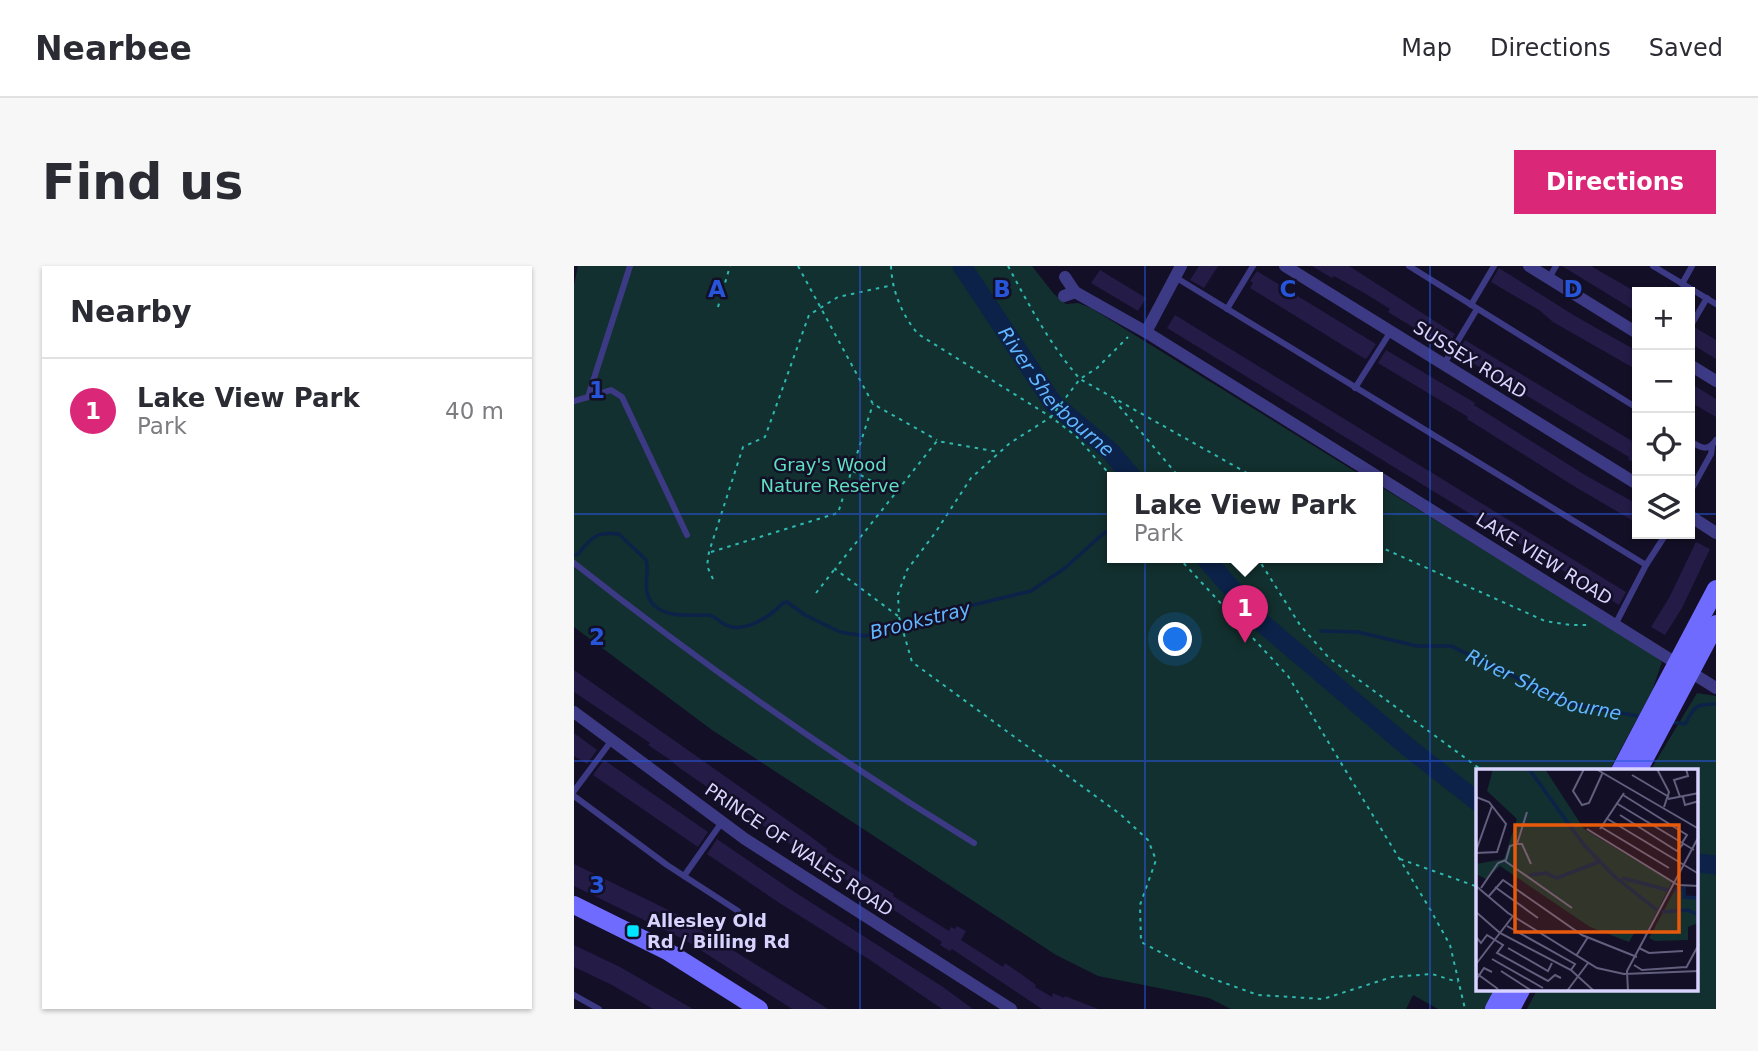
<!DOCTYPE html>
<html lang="en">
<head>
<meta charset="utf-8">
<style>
	:root { --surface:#fff; --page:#f7f7f7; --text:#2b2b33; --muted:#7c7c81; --line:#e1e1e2; --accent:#db2777 }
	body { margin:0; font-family:"DejaVu Sans",sans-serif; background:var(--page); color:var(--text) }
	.controls { position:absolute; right:21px; top:21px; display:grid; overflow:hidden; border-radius:0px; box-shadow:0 2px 5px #0004 }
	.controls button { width:63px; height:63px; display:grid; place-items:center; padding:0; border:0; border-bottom:2px solid var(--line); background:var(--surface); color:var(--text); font:35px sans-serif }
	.you { position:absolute; left:602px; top:374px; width:24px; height:24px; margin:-18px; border:5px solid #fff; border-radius:50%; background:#1a73e8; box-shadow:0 0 0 10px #1a73e833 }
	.badge { display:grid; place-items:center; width:46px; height:46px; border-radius:50%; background:var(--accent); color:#fff; font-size:23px; font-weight:700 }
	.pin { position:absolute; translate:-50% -58px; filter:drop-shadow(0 2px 4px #0008) }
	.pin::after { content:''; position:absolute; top:37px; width:24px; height:21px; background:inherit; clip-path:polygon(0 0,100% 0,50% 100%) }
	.popup { position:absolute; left:533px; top:206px; width:276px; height:91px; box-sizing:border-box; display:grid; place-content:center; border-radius:0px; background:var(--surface); filter:drop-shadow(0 2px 5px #0005); font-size:23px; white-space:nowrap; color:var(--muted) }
	.popup b { font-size:26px; color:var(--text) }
	.popup::after { content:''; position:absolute; left:50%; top:100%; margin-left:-14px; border:14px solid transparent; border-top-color:var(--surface) }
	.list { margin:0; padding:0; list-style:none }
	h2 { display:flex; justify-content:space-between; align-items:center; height:91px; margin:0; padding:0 28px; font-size:30px }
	h2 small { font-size:23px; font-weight:400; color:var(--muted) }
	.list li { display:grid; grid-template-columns:46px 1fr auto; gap:21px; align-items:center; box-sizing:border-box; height:105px; padding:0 28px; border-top:2px solid var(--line) }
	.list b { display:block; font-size:26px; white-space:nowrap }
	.list p { margin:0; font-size:23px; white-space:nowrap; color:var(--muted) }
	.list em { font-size:23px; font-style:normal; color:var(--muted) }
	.icon { flex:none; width:38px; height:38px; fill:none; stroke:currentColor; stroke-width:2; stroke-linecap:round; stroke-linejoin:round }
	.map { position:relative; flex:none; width:1142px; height:743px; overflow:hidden; border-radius:0px }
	header { display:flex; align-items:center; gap:42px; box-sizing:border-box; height:98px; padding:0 35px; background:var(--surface); border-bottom:2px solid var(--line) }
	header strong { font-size:33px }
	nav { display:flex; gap:38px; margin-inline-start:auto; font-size:24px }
	.intro { display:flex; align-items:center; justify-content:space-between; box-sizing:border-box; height:168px; padding:0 42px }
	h1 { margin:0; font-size:49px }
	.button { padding:18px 32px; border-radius:0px; background:var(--accent); color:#fff; font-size:24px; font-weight:700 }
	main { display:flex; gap:42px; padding:0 42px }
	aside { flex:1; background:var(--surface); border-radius:0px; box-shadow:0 2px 5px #0004 }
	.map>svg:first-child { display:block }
</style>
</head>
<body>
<header>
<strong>Nearbee</strong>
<nav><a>Map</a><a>Directions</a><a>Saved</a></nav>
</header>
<div class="intro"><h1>Find us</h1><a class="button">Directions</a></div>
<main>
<aside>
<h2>Nearby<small></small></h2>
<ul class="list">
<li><span class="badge">1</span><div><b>Lake View Park</b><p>Park</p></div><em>40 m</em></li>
</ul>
</aside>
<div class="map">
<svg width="1142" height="743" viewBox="0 0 1142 743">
	<rect width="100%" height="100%" fill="#130f26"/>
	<g fill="#12302f">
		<path d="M4 0H458L480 28 492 38 504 37 517 42 790 211H538V291H804V219L1075 385 1088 396 1078 425 1035 505H904V724H922L912 743H864L839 729 832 743H657L635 732 524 710 482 689 138 464 0 361V19Z"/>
		<path d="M1123 427 1142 430V743H953L963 724H1123V505H1076Z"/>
	</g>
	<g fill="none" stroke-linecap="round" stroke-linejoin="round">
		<g stroke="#0c2248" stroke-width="3.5">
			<path d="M0 289H3C18 272 21 265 45 268 50 274 70 291 72 294 77 303 65 326 81 340 95 352 117 349 133 349 142 349 144 356 152 359 170 368 197 350 209 337L213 336 231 349 266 366 291 370 345 352 457 325 491 302 530 267 538 264"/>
			<path id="s1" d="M747 365 784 366 843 380H877L997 438 1069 451"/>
			<path d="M1097 456 1111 458C1121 440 1121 438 1142 438"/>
		</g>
		<g stroke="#0c2248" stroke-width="19">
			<path id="s2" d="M388 0 479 137 536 185 558 211"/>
			<path d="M630 291 688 357 835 482 904 536"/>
			<path d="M1123 597 1142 599"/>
		</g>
	</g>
	<g fill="#241b47">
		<path d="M625 0H644L630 22 616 14Z"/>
		<path d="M738 0H775L881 68 873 82 814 46 816 43 792 28 760 10 758 12Z"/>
		<path d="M988 0H1017L1055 22 1063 27V46Z"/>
		<path d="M925 2 1001 50 1063 85V104L979 56 965 44 917 16Z"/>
		<path d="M526 4 572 32 564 45 517 17Z"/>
		<path d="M683 5 802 78 794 91 791 93 676 22 679 17 676 15Z"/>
		<path d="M601 49 1052 326 1045 339 593 62Z"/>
		<path d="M1122 62 1142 74V93L1116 77V67Z"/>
		<path d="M891 74 1063 178V199L1054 193 1055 191 883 88Z"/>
		<path d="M812 84 901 137 900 139 1011 209 1063 238V257L1003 222 893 153 894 151 804 97Z"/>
		<path d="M1116 117 1142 133V151L1116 136Z"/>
		<path d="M1122 276 1136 283 1108 342 1091 369 1077 361 1095 332Z"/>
		<path d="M0 404 236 570 253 583 252 585 320 628 319 630 375 665 377 661 381 663 383 660 392 665 387 674 429 701 431 697 447 708 462 719 461 721 478 731 479 727 490 732 491 730 524 743H468L378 683 376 685 366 679 368 676 317 642 244 596 242 598 219 580 107 503 95 493 74 479 76 477 0 426Z"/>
		<path d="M0 467 23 484 13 498 0 490Z"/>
		<path d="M30 494 134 566 124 581 19 509Z"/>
		<path d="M143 573 216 623 369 721 399 743H368L296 694 207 638 133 588Z"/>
		<path d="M0 598 115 654 114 656 136 670 254 743H218L111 674 0 620Z"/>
		<path d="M0 679 46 701 119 743H79L38 719 0 701Z"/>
	</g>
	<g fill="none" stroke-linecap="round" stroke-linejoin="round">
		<g stroke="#2fb8b0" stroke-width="2" stroke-dasharray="3.5 5" stroke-linecap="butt">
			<path d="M224 0 299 138 363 174"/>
			<path d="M317 0C318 25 328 49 344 68L477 151 436 177 397 212 361 267 333 304 324 328 325 351 338 396 546 548 574 574 582 594 566 639 567 676 631 710 684 729 749 733 818 711 858 708 884 716"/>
			<path d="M434 0C455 39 476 79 506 113L680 211"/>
			<path d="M144 41 156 0"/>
			<path d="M540 134 605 211"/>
			<path d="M279 205 320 227"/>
			<path d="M538 211 502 170 477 151 506 113 523 102 554 71"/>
			<path d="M804 280 971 355 996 359H1017"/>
			<path d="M137 286 264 247 299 138"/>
			<path d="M604 291 714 410 856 643 876 679 891 743"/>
			<path d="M683 291 726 359 755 392 909 505"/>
			<path d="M139 313 133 300 135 286 169 181 191 171 235 49 264 31 319 19"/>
			<path d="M242 327 260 304"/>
			<path d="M324 350 261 303 363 175 425 186"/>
			<path d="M826 593 904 621"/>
		</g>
		<g stroke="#3d3a85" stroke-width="6">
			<path d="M835 0 1063 142"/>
			<path d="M1079 0 1142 38"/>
			<path d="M601 11 1072 299"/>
			<path d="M975 12 982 0"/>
			<path d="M1108 18 1118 0"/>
			<path d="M897 39 920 0"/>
			<path d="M653 43 679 0"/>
			<path d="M1116 61 1133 32"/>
			<path d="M870 98 903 43"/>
			<path d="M781 122 817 65"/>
			<path d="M14 131 37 124 48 131 113 269"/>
			<path d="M0 135 14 131 56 0"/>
			<path d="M1116 175C1127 182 1134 186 1142 174"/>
			<path d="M1116 226 1137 188 1138 181"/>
			<path d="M0 297C128 398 261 492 400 577"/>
			<path d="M1041 359 1072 299 1092 268"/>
			<path d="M0 525 38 474"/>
			<path d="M0 530 93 599 164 645"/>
			<path d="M110 610 148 556"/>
			<path d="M0 729 25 743"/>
		</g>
		<g stroke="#3d3a85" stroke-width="12">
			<path d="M711 0 1063 218"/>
			<path d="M955 0 1063 67"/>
			<path d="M501 26 572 66 1142 422"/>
			<path d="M490 30 501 26 491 11"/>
			<path d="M572 66 607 0"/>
			<path d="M1116 99 1142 115"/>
			<path d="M1116 250 1142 267"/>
			<path d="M0 446 171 573 437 743"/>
		</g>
		<g stroke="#6f6bff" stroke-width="18">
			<path d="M1046 505 1142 323"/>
			<path d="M1064 505 1142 358"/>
			<path d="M0 639 93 685 185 743"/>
			<path d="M920 743 930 724"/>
			<path d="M937 743 947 724"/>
		</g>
	</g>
	<path fill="none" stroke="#2655da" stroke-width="2" stroke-opacity="0.55" d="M286 0V743M571 0V743M856 0V743M0 248H1063M1116 248H1142M0 495H1142"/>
	<rect fill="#00e5ff" stroke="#130f26" stroke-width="2.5" x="52" y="658" width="14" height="14" rx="3.5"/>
	<g text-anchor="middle" stroke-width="5" stroke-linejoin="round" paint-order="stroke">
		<g font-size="18" fill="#d9d4ff" stroke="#130f26">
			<text transform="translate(896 94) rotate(32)" y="6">SUSSEX ROAD</text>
			<text transform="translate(970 293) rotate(32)" y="6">LAKE VIEW ROAD</text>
			<text transform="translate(225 584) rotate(34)" y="6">PRINCE OF WALES ROAD</text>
		</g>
		<g font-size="18" fill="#5fe0c0" stroke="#130f26">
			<text x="256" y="205">Gray's Wood<tspan x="256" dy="21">Nature Reserve</tspan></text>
		</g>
		<g font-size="18" font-weight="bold" fill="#d9d4ff" stroke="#130f26" text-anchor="start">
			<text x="73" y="661">Allesley Old<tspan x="73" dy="21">Rd / Billing Rd</tspan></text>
		</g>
		<g font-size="19" font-style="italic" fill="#62b6ff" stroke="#130f26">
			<text dy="7" stroke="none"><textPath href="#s2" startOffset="158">River Sherbourne</textPath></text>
			<text transform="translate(346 354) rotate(-14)" y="7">Brookstray</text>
			<text dy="7" stroke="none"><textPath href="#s1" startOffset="233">River Sherbourne</textPath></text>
		</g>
	</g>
	<g transform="translate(902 503)">
		<rect width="222" height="222" fill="#130f26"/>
		<path d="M17 0H69L108 60 196 113 169 166 160 161 153 173 114 158 24 97 10 110 0 105V95L28 90 41 50 11 22ZM201 117 209 119 210 128H222V154L212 158V171L179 172 173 169Z" fill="#12302f"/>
		<path fill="none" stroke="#0c2248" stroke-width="3.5" d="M53 0 108 76 138 107 181 141M53 106 70 104 81 109 125 92M146 109 192 121M198 122 208 119V128L223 129M186 143 212 141 223 146"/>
		<path fill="none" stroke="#625e7d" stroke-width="2" d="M108 0 97 22 106 36 113 34 127 3M120 0 223 60M181 0 193 23 188 38M156 6 193 28M147 26 211 66 206 74M0 28 13 33 30 55 21 83 0 84M204 28 198 11 212 7 210 0M207 28 209 36 223 32M192 30 223 24M140 34 218 81M144 46 201 82 207 75M130 49 223 105M125 58 193 99M111 60 202 116 223 117M124 60 148 24M41 75H46L55 95M0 82 16 37M29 92 96 139M0 117 32 144 121 199 148 205 223 202M19 118 62 149M5 119 22 94 30 91 34 77 41 75 51 43M12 128 27 111 106 166 161 188M0 143 24 164 95 201 118 222M31 157 99 195 95 201M0 168 5 174 11 166 27 176 21 184 72 212 79 206 85 209M32 179 72 202 76 194M163 179 173 184 207 182M100 187 112 168M16 190 67 219M0 195 37 147M158 196 166 201 210 198M210 199 223 175M25 202 56 222M0 204 22 220M0 211 8 199 16 203M91 222 112 194M152 222 151 202 223 67"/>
		<path fill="#e8590c" fill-opacity="0.15" stroke="#e8590c" stroke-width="3.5" d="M39 56H203V163H39Z"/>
		<rect width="222" height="222" fill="none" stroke="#d9d4ff" stroke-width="3.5"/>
	</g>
	<g font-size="23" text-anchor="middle" font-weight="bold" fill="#2655da" stroke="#130f26" stroke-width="5" stroke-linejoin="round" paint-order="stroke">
		<text x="143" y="31">A</text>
		<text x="428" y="31">B</text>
		<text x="714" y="31">C</text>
		<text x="999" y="31">D</text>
		<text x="23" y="132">1</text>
		<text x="23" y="379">2</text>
		<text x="23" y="627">3</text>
	</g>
</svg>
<div class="controls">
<button>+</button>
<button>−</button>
<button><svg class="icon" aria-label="locate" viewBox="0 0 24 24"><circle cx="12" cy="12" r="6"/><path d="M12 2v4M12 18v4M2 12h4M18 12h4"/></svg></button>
<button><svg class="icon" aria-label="layers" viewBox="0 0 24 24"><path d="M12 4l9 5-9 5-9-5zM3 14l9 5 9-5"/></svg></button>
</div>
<div class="you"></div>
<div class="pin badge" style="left:671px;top:377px">1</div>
<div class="popup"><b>Lake View Park</b>Park</div>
</div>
</main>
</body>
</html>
